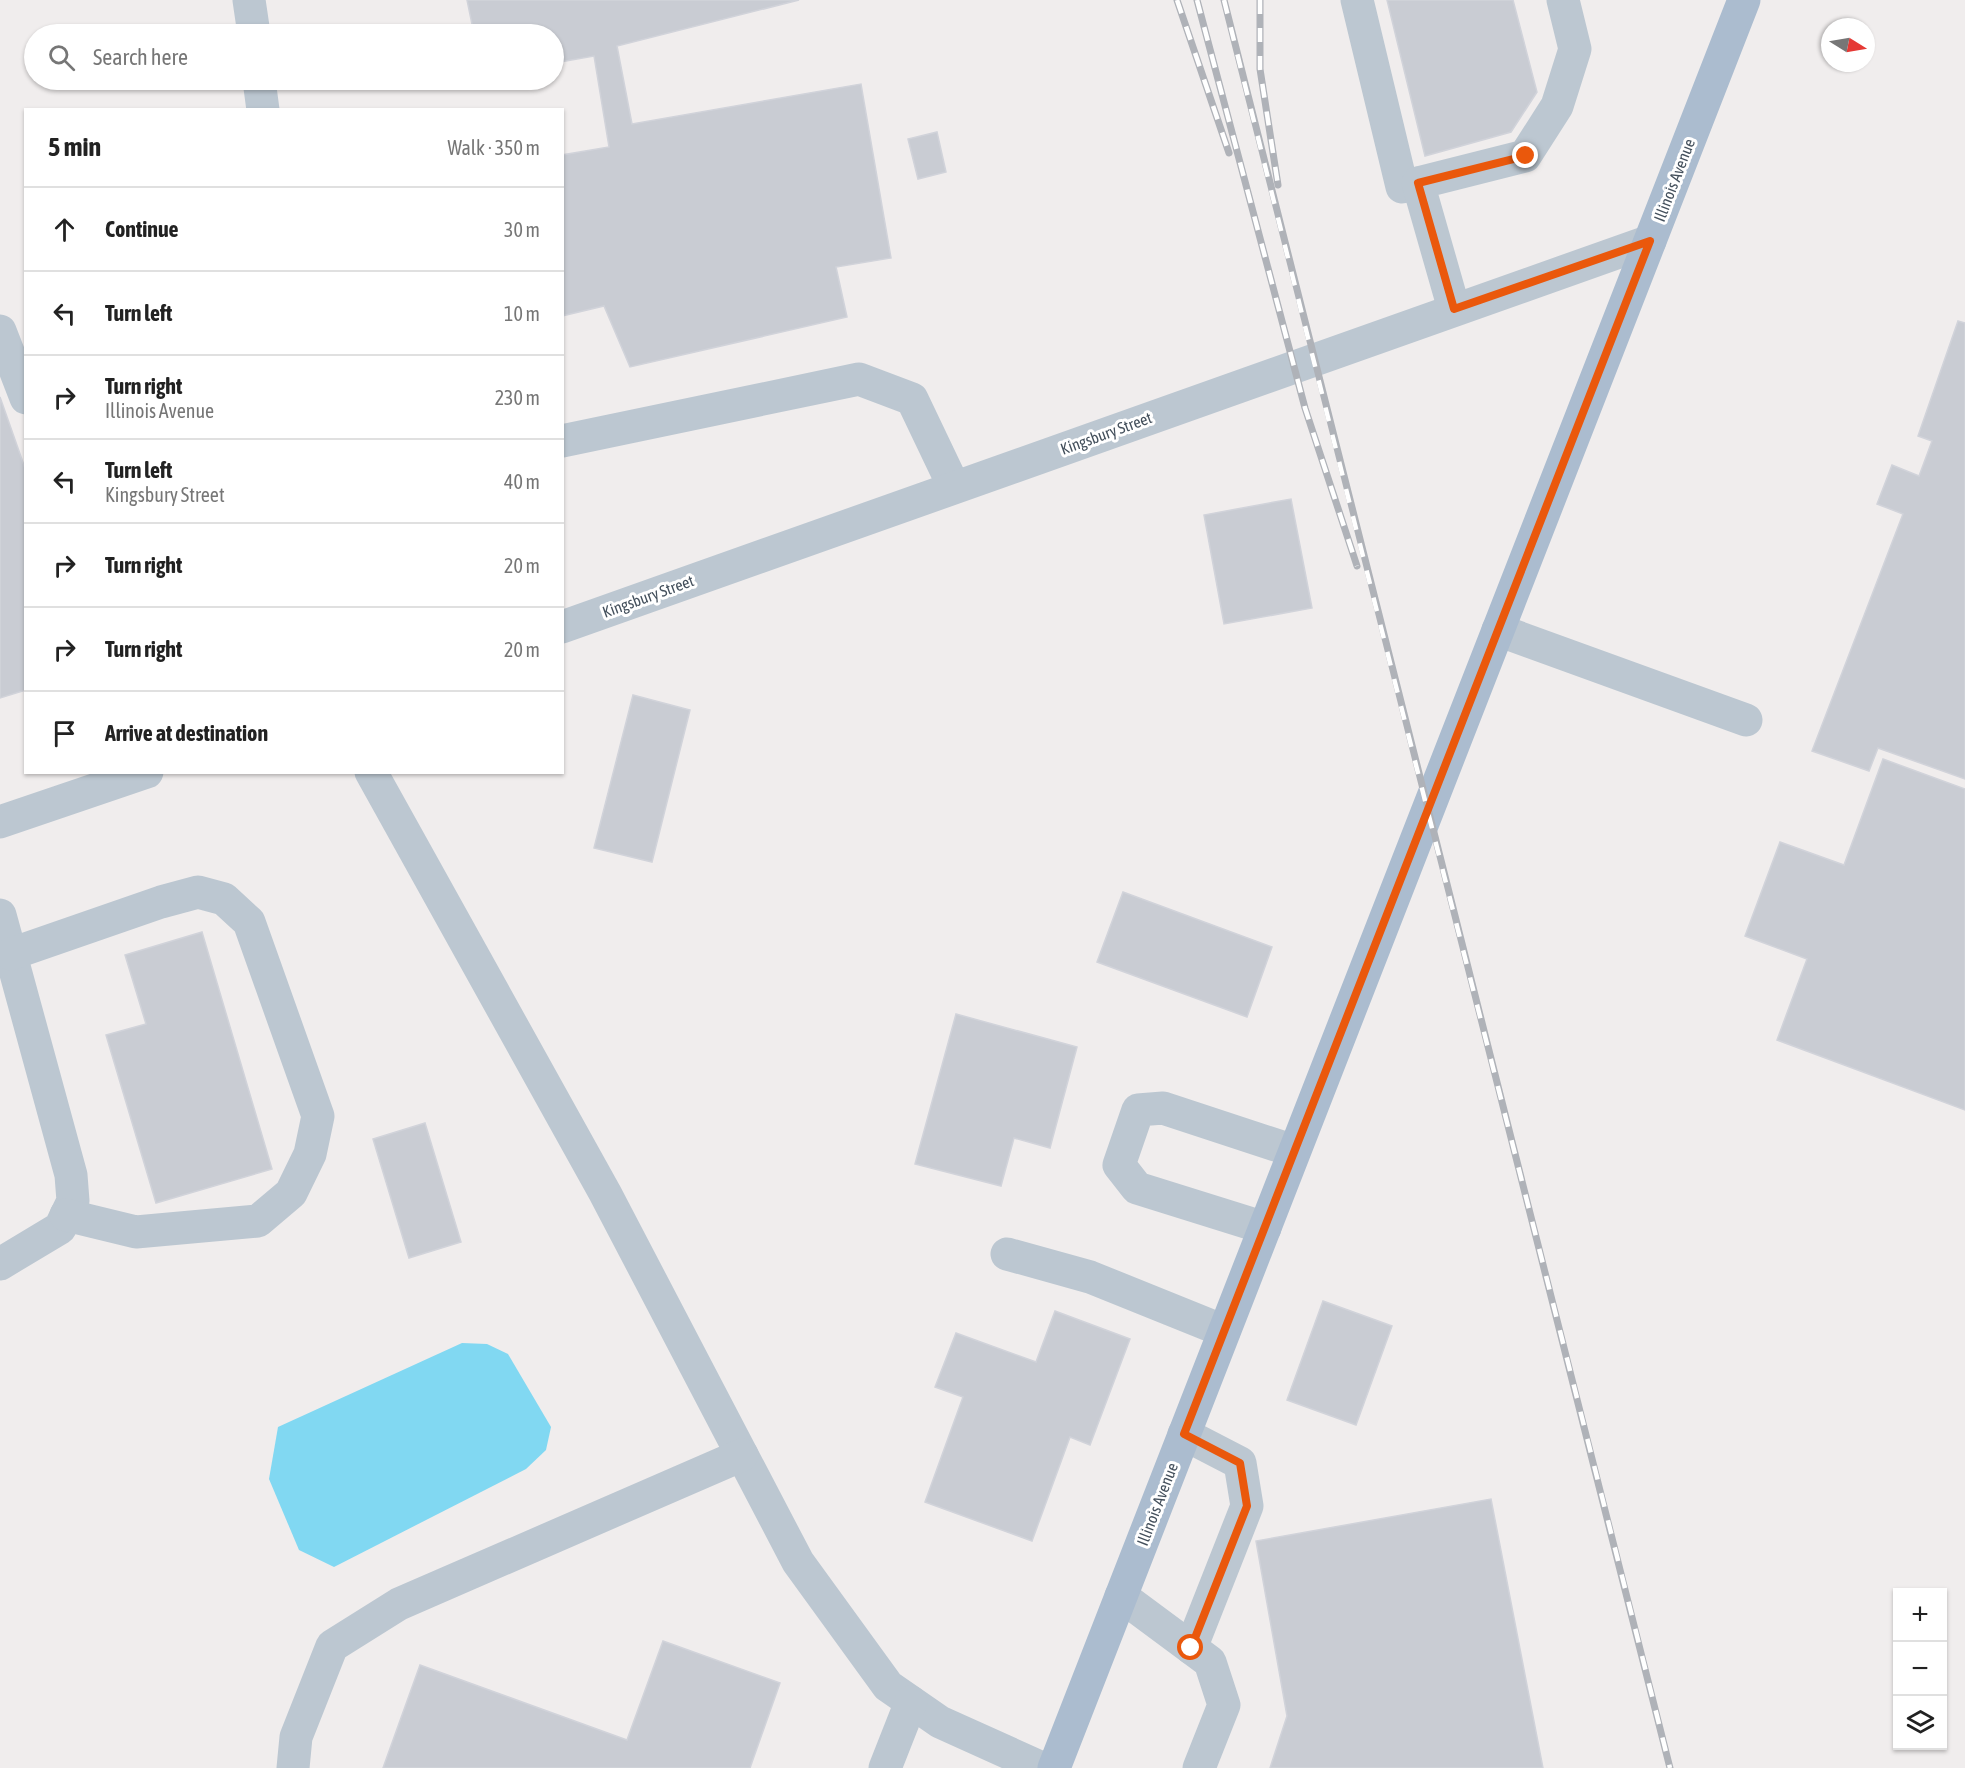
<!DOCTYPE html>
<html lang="en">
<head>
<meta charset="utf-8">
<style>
	:root { --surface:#fff; --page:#f2f2f2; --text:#222; --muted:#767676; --line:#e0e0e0 }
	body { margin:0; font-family:"Asap Condensed",sans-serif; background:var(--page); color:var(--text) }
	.controls { position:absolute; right:18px; bottom:18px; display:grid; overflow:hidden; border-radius:0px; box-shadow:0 2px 4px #0004 }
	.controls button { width:54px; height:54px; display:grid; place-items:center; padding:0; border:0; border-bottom:2px solid var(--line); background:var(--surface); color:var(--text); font:30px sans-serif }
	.compass { position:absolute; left:1821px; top:18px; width:54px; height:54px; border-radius:50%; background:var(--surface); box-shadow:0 2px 4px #0004; rotate:101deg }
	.stop { position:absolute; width:18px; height:18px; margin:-14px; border:4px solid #ea580c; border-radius:50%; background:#fff }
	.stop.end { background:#ea580c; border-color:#fff; box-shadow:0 2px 6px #0008 }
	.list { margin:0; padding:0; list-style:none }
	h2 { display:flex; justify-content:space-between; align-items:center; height:78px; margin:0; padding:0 24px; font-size:26px }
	h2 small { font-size:20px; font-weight:400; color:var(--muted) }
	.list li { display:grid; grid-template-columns:39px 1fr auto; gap:18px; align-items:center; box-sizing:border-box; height:84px; padding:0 24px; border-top:2px solid var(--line) }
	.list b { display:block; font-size:22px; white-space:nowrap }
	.list p { margin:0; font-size:20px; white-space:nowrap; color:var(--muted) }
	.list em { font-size:20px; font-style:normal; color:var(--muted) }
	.icon { flex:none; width:33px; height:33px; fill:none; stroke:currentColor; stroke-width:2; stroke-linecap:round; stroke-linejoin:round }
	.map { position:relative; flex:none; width:1965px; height:1768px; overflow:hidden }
	.search { position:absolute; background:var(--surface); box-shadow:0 2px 4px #0004; left:24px; top:24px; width:540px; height:66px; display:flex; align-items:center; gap:15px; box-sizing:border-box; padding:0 21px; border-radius:33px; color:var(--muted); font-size:22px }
	.panel { position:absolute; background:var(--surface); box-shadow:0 2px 4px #0004; left:24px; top:108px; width:540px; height:666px; border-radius:0px }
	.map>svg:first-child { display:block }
</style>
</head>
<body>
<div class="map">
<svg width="1965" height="1768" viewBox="0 0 1965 1768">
	<rect width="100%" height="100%" fill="#f0eded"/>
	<path fill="#81d8f2" d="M462 1343 487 1344 508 1354 551 1427 546 1450 526 1469 334 1567 299 1550 269 1479 278 1427Z"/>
	<g fill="#c9ccd3" stroke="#d1d3da" stroke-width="1.5">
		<path d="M467 0H799L617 46 632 124 861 84 891 258 836 267 847 317 630 367 604 306 562 316V155L609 147 594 56 554 63V34H474Z"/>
		<path d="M1387 0H1513L1537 92 1511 132 1425 156Z"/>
		<path d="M937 132 946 172 918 179 908 139Z"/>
		<path d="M1958 321 1965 323V779L1878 748 1869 771 1812 751 1903 514 1877 504 1892 465 1919 476 1932 441 1918 436Z"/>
		<path d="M0 397 26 471V690L0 698Z"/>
		<path d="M1291 499 1312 608 1224 624 1204 515Z"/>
		<path d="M633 695 690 710 652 862 594 848Z"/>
		<path d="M1883 759 1965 789V1110L1777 1040 1807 959 1745 936 1780 842 1844 865Z"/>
		<path d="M1123 892 1272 947 1247 1017 1097 962Z"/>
		<path d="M202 932 272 1169 156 1203 106 1035 146 1024 125 955Z"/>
		<path d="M956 1014 1077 1047 1050 1148 1014 1138 1001 1186 915 1164Z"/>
		<path d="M425 1123 461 1242 409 1258 373 1139Z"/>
		<path d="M1323 1301 1392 1326 1356 1425 1287 1400Z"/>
		<path d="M1055 1311 1130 1339 1090 1445 1070 1437 1032 1541 925 1502 963 1397 935 1387 956 1333 1036 1362Z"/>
		<path d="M1491 1499 1543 1768H1270L1287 1716 1256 1541Z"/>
		<path d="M663 1641 780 1683 750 1768H383L420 1665 627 1740Z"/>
	</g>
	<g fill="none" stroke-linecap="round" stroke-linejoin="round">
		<g stroke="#bcc7d1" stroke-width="33">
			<path d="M249 0 254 34"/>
			<path d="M1357 0 1402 187 1418 183"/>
			<path d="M259 80 263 110"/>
			<path d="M1454 309 1418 183 1525 156 1557 106 1575 49 1563 0"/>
			<path d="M0 331 26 398"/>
			<path d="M562 441 859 379 912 399 954 487"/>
			<path d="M562 627 1650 241"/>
			<path d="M1498 630 1746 720"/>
			<path d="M371 772 605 1193 798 1562 888 1686 940 1722 1042 1768"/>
			<path d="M0 822 147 772"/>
			<path d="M0 915 71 1175 73 1201 60 1228 0 1264"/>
			<path d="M11 954 161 902 198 892 224 899 249 922 318 1116 310 1154 291 1193 258 1221 136 1232 66 1215"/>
			<path d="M1265 1228 1137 1188 1119 1165 1138 1110 1163 1108 1294 1151"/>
			<path d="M1007 1254 1090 1277 1224 1331"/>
			<path d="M1184 1434 1240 1463 1247 1506 1191 1648"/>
			<path d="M1121 1596 1210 1662 1224 1705 1199 1768"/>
			<path d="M293 1768 296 1737 332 1646 399 1604 742 1455"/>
			<path d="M885 1768 911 1702"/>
		</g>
		<path stroke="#abbccf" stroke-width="33" d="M1054 1768 1744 0"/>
		<defs>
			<g id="rail">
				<path d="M1177 0 1229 153"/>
				<path d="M1197 0 1305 408 1357 566"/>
				<path d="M1224 0C1369 590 1523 1178 1670 1768"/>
				<path d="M1260 0V69L1278 185"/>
			</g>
		</defs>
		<use href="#rail" stroke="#afb2b8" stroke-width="7"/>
		<use href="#rail" stroke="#fff" stroke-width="4.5" stroke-dasharray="14" stroke-linecap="butt"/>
	</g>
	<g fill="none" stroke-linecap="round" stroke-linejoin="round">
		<path stroke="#ea580c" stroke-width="8" d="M1191 1648 1247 1506 1240 1463 1184 1434 1650 241 1454 309 1418 183 1526 156"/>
	</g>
	<g text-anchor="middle" stroke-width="6" stroke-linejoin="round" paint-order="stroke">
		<g font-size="16" fill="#44505c" stroke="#fff">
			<text transform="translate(1674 180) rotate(-69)" y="6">Illinois Avenue</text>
			<text transform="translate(1106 433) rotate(-20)" y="6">Kingsbury Street</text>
			<text transform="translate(648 596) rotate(-20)" y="6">Kingsbury Street</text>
			<text transform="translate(1157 1504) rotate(-69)" y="6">Illinois Avenue</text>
		</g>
	</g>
</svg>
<div class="controls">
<button>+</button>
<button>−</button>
<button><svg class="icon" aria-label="layers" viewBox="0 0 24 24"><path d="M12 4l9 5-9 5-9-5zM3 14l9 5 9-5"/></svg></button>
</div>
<svg class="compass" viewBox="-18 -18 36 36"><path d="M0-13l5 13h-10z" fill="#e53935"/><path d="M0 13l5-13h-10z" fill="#767676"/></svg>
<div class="stop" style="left:1191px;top:1648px"></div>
<div class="stop end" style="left:1526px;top:156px"></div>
<div class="search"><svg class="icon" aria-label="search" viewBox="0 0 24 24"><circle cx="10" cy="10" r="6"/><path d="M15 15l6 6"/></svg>Search here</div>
<section class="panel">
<h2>5 min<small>Walk · 350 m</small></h2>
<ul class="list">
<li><svg class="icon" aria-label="ahead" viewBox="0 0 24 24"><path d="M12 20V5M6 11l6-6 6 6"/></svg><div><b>Continue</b></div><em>30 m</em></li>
<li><svg class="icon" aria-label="left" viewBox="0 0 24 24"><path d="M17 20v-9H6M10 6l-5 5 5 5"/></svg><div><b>Turn left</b></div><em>10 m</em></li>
<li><svg class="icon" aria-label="right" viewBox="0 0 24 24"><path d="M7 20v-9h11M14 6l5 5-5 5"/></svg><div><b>Turn right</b><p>Illinois Avenue</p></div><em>230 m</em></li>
<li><svg class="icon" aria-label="left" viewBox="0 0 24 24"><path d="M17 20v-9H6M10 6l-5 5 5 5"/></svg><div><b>Turn left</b><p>Kingsbury Street</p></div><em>40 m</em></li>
<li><svg class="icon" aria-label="right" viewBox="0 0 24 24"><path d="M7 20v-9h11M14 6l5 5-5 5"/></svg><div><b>Turn right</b></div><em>20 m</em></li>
<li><svg class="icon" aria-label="right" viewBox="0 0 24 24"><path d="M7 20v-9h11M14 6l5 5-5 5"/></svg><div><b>Turn right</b></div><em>20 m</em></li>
<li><svg class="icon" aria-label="arrive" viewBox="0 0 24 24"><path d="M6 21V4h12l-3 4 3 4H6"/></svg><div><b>Arrive at destination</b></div></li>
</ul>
</section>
</div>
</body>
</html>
